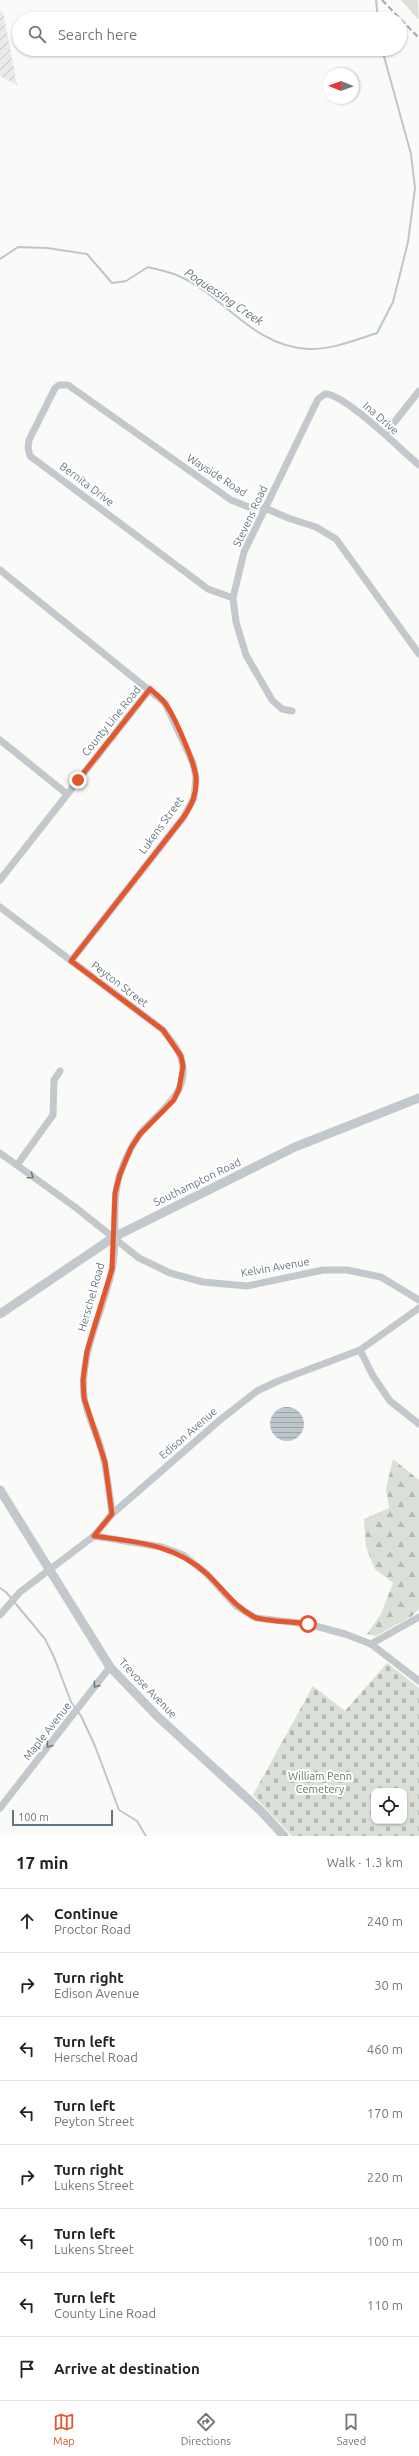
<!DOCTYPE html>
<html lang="en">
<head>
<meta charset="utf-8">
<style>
	:root { --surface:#fff; --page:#f6f6f6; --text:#222; --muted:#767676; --line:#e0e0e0; --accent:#e4572e }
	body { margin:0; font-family:Ubuntu,sans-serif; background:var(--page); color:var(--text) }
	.controls { position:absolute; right:12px; bottom:12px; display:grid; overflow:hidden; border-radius:8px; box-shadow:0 1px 3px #0004 }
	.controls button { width:36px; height:36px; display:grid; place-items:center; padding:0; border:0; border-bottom:1px solid var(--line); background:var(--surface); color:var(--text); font:20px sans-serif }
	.compass { position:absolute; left:323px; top:68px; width:36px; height:36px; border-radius:50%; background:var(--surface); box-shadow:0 1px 3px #0004; rotate:271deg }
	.scale { position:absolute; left:12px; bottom:10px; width:101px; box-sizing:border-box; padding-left:4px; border:2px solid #657683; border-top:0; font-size:11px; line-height:14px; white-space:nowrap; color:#657683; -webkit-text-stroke:3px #fff; paint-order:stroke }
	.stop { position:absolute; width:12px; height:12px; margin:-9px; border:3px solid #e4572e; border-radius:50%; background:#fff }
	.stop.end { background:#e4572e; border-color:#fff; box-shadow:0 1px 4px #0008 }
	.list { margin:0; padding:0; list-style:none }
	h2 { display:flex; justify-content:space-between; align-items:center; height:52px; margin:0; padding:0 16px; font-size:17px }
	h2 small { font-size:13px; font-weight:400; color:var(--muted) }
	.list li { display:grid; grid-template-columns:26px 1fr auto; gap:12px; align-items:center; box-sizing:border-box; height:64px; padding:0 16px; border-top:1px solid var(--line) }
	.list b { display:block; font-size:15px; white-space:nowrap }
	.list p { margin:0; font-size:13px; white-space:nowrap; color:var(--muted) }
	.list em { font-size:13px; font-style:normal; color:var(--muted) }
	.icon { flex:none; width:22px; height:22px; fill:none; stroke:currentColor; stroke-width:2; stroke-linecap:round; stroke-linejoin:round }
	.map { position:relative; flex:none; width:419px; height:1836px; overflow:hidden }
	.search { position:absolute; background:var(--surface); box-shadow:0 1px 3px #0004; left:12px; right:12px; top:12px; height:44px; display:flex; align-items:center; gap:10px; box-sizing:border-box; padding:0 14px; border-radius:22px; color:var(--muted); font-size:15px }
	.sheet { height:564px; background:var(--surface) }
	nav { display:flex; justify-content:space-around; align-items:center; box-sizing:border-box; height:56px; border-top:1px solid var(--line); background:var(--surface); font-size:11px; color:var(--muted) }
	nav a { display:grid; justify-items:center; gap:2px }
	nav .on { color:var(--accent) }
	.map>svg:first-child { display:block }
</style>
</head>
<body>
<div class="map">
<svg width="419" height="1836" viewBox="0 0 419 1836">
	<defs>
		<pattern id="industrial-furrows" width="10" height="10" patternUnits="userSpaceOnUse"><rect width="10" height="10" fill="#e8e9e9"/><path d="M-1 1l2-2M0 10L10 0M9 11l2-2" fill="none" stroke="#c0c1c2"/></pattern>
		<pattern id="forest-firs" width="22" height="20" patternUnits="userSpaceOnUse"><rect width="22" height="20" fill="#dadfd7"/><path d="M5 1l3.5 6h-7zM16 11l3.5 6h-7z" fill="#b4b9b4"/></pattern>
		<pattern id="cemetery-stones" width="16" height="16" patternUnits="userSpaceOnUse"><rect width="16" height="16" fill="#dadfd7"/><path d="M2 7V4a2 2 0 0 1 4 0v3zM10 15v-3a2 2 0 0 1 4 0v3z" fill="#b4b9b4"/></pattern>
		<pattern id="water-rules" width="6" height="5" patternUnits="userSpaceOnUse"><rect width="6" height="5" fill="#bbc7cb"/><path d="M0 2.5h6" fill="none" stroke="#9ca6aa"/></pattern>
	</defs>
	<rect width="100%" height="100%" fill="#fafaf8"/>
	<path fill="url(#industrial-furrows)" d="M0 11 3 12 17 85 0 76Z"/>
	<g fill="url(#forest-firs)">
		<path d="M401 0H418L419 20Z"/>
		<path d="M393 1459 419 1480V1609L412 1616 376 1636 367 1634 381 1614 393 1583 375 1569 366 1547 364 1519 389 1508 386 1489Z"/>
	</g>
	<path fill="url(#cemetery-stones)" fill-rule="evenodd" d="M387 1663 419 1688V1836H292L253 1795 313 1686 345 1711ZM374 1791H404V1821H374Z"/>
	<circle fill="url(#water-rules)" cx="287" cy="1424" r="17"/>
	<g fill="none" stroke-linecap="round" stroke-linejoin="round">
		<g stroke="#bbc7cb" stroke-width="2">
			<path d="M376 0 378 19"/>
			<path d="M0 259 18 247 47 248 87 254 112 283 126 281 148 267C159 270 173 272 183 278 227 299 253 346 308 349 331 350 355 340 377 333L393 302 408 242 415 188 411 154 382 49"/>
			<path d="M0 1588 6 1592 45 1639 54 1657 71 1702 81 1716 95 1746 119 1810 137 1821 146 1836"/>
		</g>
		<g stroke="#c3c8cc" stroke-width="7">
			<path d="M385 434 419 391"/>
			<path d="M0 570 165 703 193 763 196 777 194 798 183 818 71 961"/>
			<path d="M233 598 208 589 30 456 28 448 29 440 55 388 59 385H68L231 500 251 508H265L288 518 316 527 336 539 419 654"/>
			<path d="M292 711 282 709 272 700 246 655 236 622 233 598 244 552 318 399 325 394C344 393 402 451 419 465"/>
			<path d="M0 740 67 794"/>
			<path d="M0 880 150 689"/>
			<path d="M0 907 163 1030C169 1038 178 1048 181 1058 192 1092 159 1111 141 1133 131 1145 125 1159 120 1174 110 1205 119 1238 112 1270 103 1312 80 1352 84 1396 86 1413 95 1429 100 1445 107 1467 109 1491 112 1514"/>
			<path d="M0 1153 75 1207 139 1258 170 1273 203 1282 247 1286 323 1270H347L381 1277 419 1300"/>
			<path d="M17 1165 53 1115 54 1080 60 1071"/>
			<path d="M360 1350 373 1376 390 1401 419 1424"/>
			<path d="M94 1536 162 1547 183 1555 206 1573 236 1606 256 1618 308 1624 345 1634 371 1644 419 1681"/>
			<path d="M0 1615 20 1592 94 1536 112 1514 220 1420 257 1391 278 1381 360 1350 419 1308"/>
			<path d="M371 1644 419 1617"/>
			<path d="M0 1808 110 1667"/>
		</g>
		<g stroke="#c3c8cc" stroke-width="9">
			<path d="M0 1314 114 1237 295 1147 419 1098"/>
			<path d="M0 1490 110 1667 157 1716 261 1811 284 1836"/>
		</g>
		<path stroke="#a2aab0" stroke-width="2" stroke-dasharray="6 3" stroke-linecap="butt" d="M382 0 419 38"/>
	</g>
	<defs><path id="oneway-chevron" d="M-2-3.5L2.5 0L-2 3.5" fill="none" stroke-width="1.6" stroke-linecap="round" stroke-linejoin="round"/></defs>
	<g stroke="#6a7a87">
		<use href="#oneway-chevron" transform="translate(31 1176) rotate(35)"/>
		<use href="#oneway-chevron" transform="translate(96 1685) rotate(127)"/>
		<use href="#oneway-chevron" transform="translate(49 1745) rotate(128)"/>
	</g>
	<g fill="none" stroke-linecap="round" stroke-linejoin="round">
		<path stroke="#e4572e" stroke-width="5" d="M78 780 150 689C155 693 160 697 164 702 174 714 195 763 196 778 197 794 192 805 183 818L71 961 163 1030 181 1056 183 1066 179 1089 174 1100 140 1134 131 1148 120 1174 115 1193 112 1269 87 1351 83 1380 84 1398 105 1462 112 1514 94 1536C136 1542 175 1544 207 1574 223 1589 235 1607 254 1617 263 1621 296 1622 308 1624"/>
	</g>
	<g text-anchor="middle" stroke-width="4" stroke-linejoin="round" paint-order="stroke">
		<g font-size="11" fill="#657683" stroke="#fff">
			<text transform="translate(381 418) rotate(41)" y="4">Ina Drive</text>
			<text transform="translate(217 475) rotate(33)" y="4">Wayside Road</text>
			<text transform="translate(87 484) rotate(37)" y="4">Bernita Drive</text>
			<text transform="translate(250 516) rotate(-65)" y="4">Stevens Road</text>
			<text transform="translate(111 721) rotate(-51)" y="4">County Line Road</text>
			<text transform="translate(161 825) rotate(-54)" y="4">Lukens Street</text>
			<text transform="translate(120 984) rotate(37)" y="4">Peyton Street</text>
			<text transform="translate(197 1182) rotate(-26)" y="4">Southampton Road</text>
			<text transform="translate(275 1267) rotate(-10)" y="4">Kelvin Avenue</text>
			<text transform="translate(91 1297) rotate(-74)" y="4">Herschel Road</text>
			<text transform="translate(188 1433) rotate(-41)" y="4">Edison Avenue</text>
			<text transform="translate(148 1688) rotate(46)" y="4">Trevose Avenue</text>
			<text transform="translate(47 1731) rotate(-52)" y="4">Maple Avenue</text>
		</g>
		<g font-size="11" fill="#687a64" stroke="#fff">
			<text x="320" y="1780">William Penn<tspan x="320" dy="13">Cemetery</tspan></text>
		</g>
		<g font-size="12" font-style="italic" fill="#60757c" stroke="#fff">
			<text transform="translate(224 297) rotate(34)" y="4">Poquessing Creek</text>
		</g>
	</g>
</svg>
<div class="controls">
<button><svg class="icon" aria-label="locate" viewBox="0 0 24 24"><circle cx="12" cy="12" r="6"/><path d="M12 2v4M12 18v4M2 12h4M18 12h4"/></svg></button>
</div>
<svg class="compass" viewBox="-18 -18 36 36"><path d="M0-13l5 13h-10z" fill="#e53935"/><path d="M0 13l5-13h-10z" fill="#767676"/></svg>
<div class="scale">100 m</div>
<div class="stop" style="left:308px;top:1624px"></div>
<div class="stop end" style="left:78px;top:780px"></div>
<div class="search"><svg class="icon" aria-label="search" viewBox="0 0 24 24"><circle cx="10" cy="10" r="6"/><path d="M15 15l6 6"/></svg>Search here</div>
</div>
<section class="sheet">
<h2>17 min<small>Walk · 1.3 km</small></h2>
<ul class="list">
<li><svg class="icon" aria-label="ahead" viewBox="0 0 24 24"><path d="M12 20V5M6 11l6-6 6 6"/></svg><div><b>Continue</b><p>Proctor Road</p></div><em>240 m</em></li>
<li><svg class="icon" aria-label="right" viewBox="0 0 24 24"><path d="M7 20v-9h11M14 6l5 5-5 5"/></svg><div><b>Turn right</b><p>Edison Avenue</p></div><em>30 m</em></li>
<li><svg class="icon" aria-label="left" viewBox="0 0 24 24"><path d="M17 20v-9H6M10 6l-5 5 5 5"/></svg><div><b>Turn left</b><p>Herschel Road</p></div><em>460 m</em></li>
<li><svg class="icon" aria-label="left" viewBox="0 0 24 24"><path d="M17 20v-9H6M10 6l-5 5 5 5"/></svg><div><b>Turn left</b><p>Peyton Street</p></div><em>170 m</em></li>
<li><svg class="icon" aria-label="right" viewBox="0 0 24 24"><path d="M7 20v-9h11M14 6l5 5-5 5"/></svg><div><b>Turn right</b><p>Lukens Street</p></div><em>220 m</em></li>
<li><svg class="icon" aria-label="left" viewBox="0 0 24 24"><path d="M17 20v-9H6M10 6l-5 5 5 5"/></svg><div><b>Turn left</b><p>Lukens Street</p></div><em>100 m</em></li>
<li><svg class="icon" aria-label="left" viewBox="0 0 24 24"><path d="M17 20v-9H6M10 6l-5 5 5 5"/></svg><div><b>Turn left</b><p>County Line Road</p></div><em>110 m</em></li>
<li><svg class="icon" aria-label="arrive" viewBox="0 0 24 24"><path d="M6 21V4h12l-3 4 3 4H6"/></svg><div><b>Arrive at destination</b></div></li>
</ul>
</section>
<nav>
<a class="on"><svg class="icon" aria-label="map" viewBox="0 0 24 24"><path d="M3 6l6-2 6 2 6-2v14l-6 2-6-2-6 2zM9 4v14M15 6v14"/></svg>Map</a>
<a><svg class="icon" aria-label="directions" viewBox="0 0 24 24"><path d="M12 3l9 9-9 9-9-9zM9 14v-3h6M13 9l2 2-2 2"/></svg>Directions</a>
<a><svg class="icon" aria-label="saved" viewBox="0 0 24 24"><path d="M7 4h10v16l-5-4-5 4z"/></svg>Saved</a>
</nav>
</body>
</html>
